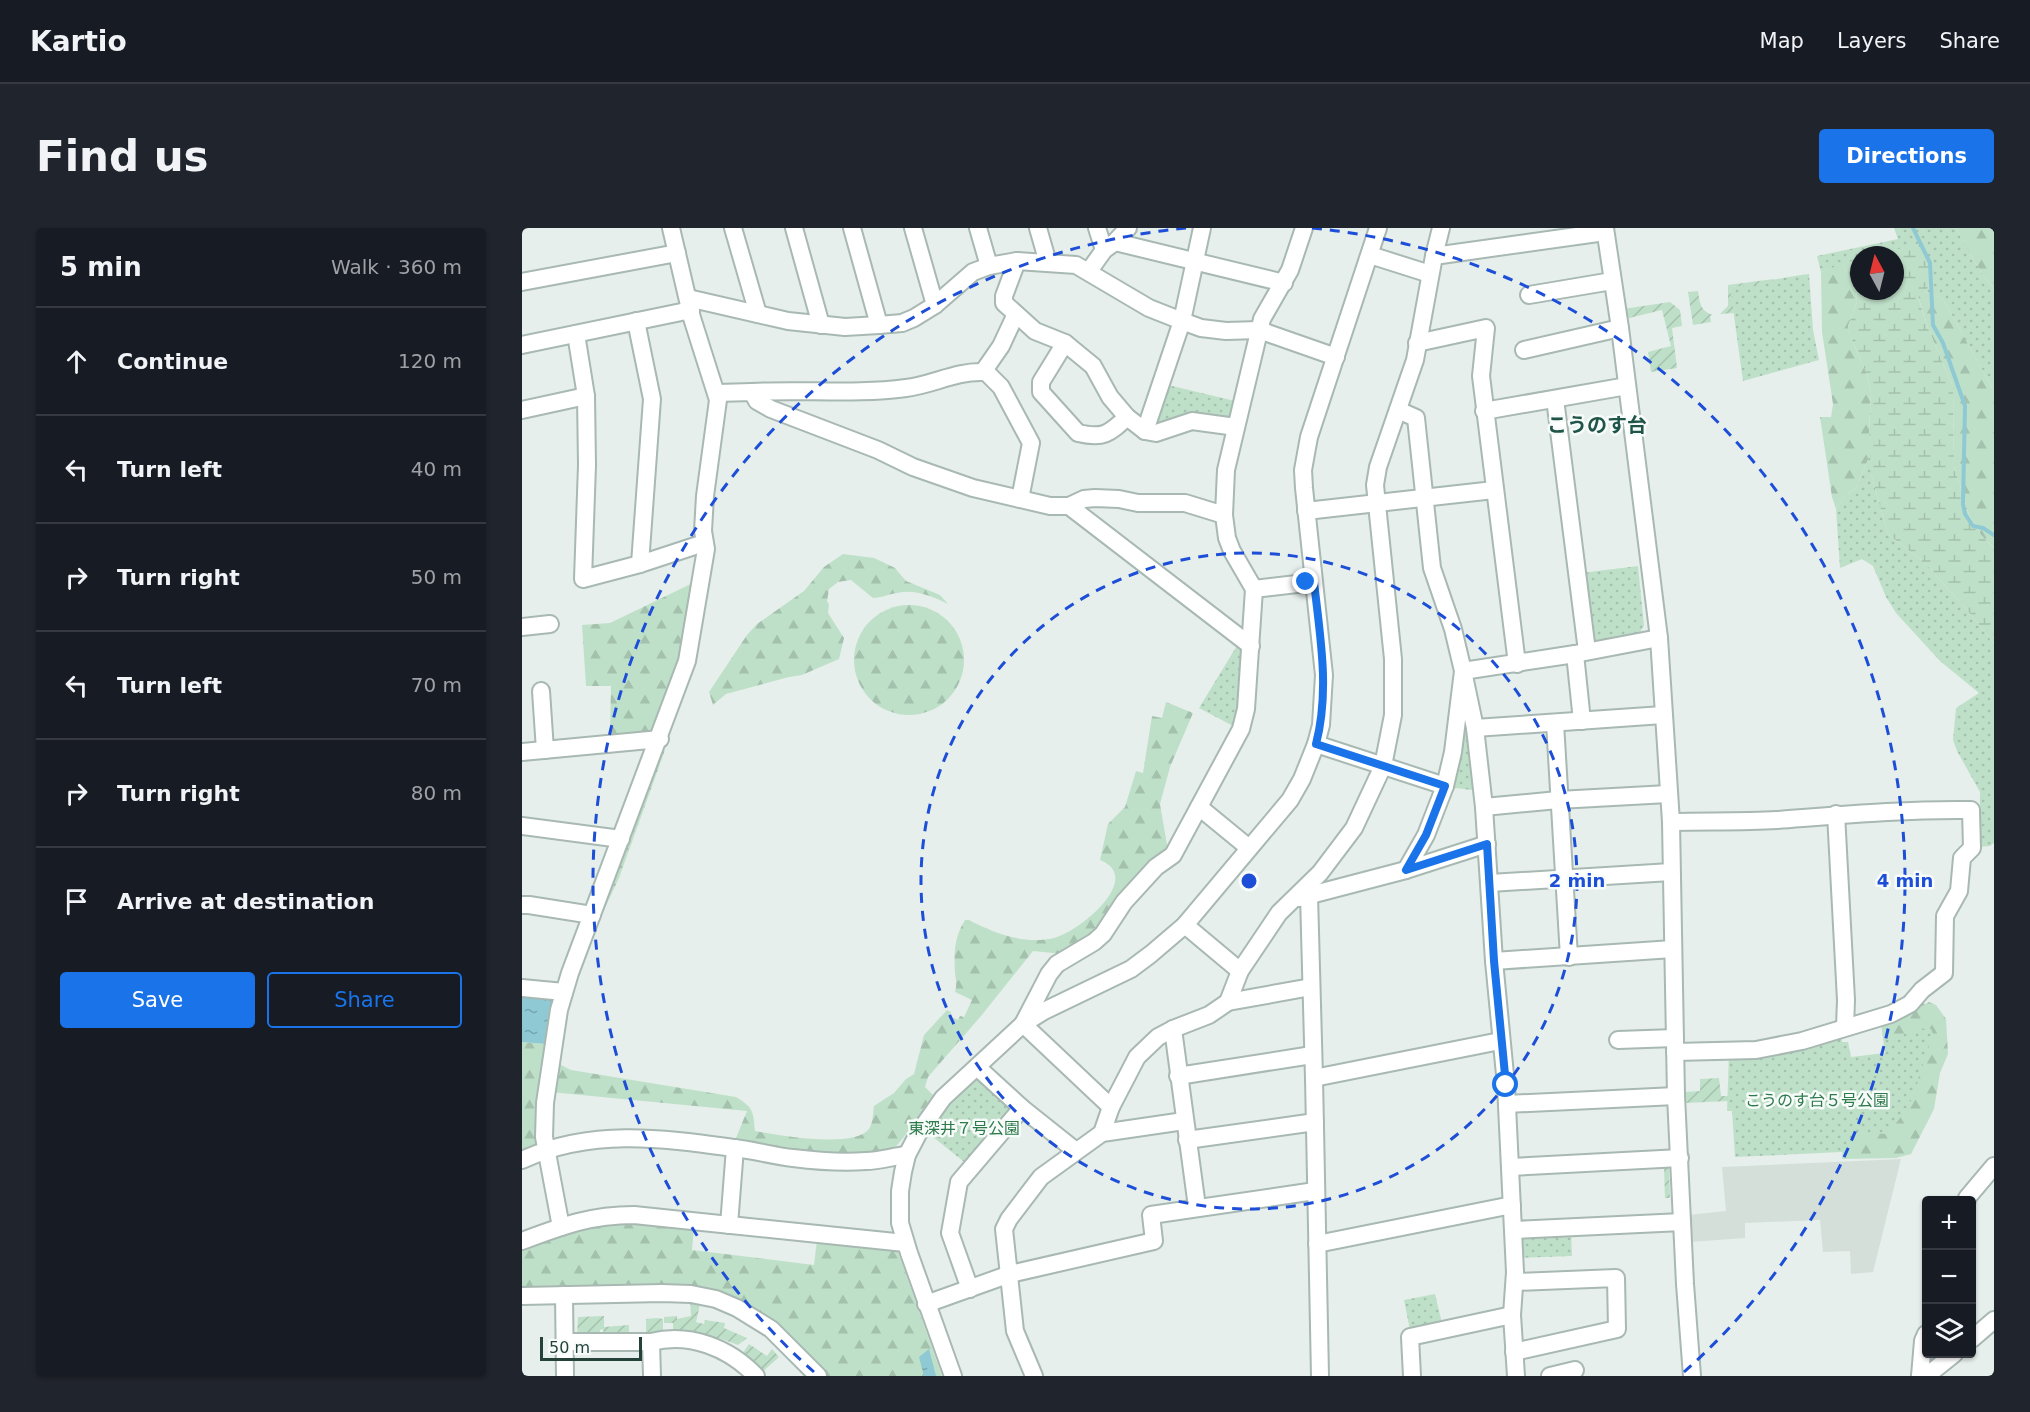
<!DOCTYPE html>
<html lang="en">
<head>
<meta charset="utf-8">
<style>
	:root { --surface:#171b24; --page:#20242c; --text:#f1f3f6; --muted:#9ea1a6; --line:#363941; --accent:#1a73e8 }
	body { margin:0; font-family:"DejaVu Sans","Noto Sans JP",sans-serif; background:var(--page); color:var(--text) }
	.controls { position:absolute; right:18px; bottom:18px; display:grid; overflow:hidden; border-radius:6px; box-shadow:0 2px 4px #0004 }
	.controls button { width:54px; height:54px; display:grid; place-items:center; padding:0; border:0; border-bottom:2px solid var(--line); background:var(--surface); color:var(--text); font:30px sans-serif }
	.compass { position:absolute; left:1328px; top:18px; width:54px; height:54px; border-radius:50%; background:var(--surface); box-shadow:0 2px 4px #0004; rotate:353deg }
	.scale { position:absolute; left:18px; bottom:15px; width:102px; box-sizing:border-box; padding-left:6px; border:3px solid #24423a; border-top:0; font-size:16px; line-height:21px; white-space:nowrap; color:#24423a; -webkit-text-stroke:4px #f7fbf9; paint-order:stroke }
	.stop { position:absolute; width:18px; height:18px; margin:-14px; border:4px solid #1a73e8; border-radius:50%; background:#fff }
	.stop.end { background:#1a73e8; border-color:#fff; box-shadow:0 2px 6px #0008 }
	.list { margin:0; padding:0; list-style:none }
	h2 { display:flex; justify-content:space-between; align-items:center; height:78px; margin:0; padding:0 24px; font-size:26px }
	h2 small { font-size:20px; font-weight:400; color:var(--muted) }
	.list li { display:grid; grid-template-columns:39px 1fr auto; gap:18px; align-items:center; box-sizing:border-box; height:108px; padding:0 24px; border-top:2px solid var(--line) }
	.list b { display:block; font-size:22px; white-space:nowrap }
	.list em { font-size:20px; font-style:normal; color:var(--muted) }
	.actions { display:flex; gap:12px; padding:18px 24px }
	.actions a { flex:1; padding:14px 0; border:2px solid var(--accent); border-radius:6px; text-align:center; font-size:21px; color:var(--accent) }
	.actions .main { background:var(--accent); color:#fff }
	.icon { flex:none; width:33px; height:33px; fill:none; stroke:currentColor; stroke-width:2; stroke-linecap:round; stroke-linejoin:round }
	.map { position:relative; flex:none; width:1472px; height:1148px; overflow:hidden; border-radius:6px }
	header { display:flex; align-items:center; gap:36px; box-sizing:border-box; height:84px; padding:0 30px; background:var(--surface); border-bottom:2px solid var(--line) }
	header strong { font-size:28px }
	nav { display:flex; gap:33px; margin-inline-start:auto; font-size:21px }
	.intro { display:flex; align-items:center; justify-content:space-between; box-sizing:border-box; height:144px; padding:0 36px }
	h1 { margin:0; font-size:42px }
	.button { padding:15px 27px; border-radius:6px; background:var(--accent); color:#fff; font-size:21px; font-weight:700 }
	main { display:flex; gap:36px; padding:0 36px }
	aside { flex:1; background:var(--surface); border-radius:6px; box-shadow:0 2px 4px #0004 }
	.map>svg:first-child { display:block }
</style>
</head>
<body>
<header>
<strong>Kartio</strong>
<nav><a>Map</a><a>Layers</a><a>Share</a></nav>
</header>
<div class="intro"><h1>Find us</h1><a class="button">Directions</a></div>
<main>
<aside>
<h2>5 min<small>Walk · 360 m</small></h2>
<ul class="list">
<li><svg class="icon" aria-label="ahead" viewBox="0 0 24 24"><path d="M12 20V5M6 11l6-6 6 6"/></svg><div><b>Continue</b></div><em>120 m</em></li>
<li><svg class="icon" aria-label="left" viewBox="0 0 24 24"><path d="M17 20v-9H6M10 6l-5 5 5 5"/></svg><div><b>Turn left</b></div><em>40 m</em></li>
<li><svg class="icon" aria-label="right" viewBox="0 0 24 24"><path d="M7 20v-9h11M14 6l5 5-5 5"/></svg><div><b>Turn right</b></div><em>50 m</em></li>
<li><svg class="icon" aria-label="left" viewBox="0 0 24 24"><path d="M17 20v-9H6M10 6l-5 5 5 5"/></svg><div><b>Turn left</b></div><em>70 m</em></li>
<li><svg class="icon" aria-label="right" viewBox="0 0 24 24"><path d="M7 20v-9h11M14 6l5 5-5 5"/></svg><div><b>Turn right</b></div><em>80 m</em></li>
<li><svg class="icon" aria-label="arrive" viewBox="0 0 24 24"><path d="M6 21V4h12l-3 4 3 4H6"/></svg><div><b>Arrive at destination</b></div></li>
</ul>
<div class="actions"><a class="main">Save</a><a>Share</a></div>
</aside>
<div class="map">
<svg width="1472" height="1148" viewBox="0 0 1472 1148">
	<defs>
		<pattern id="grass-dots" width="8" height="8" patternUnits="userSpaceOnUse" patternTransform="scale(1.5)"><rect width="8" height="8" fill="#bfe0c8"/><path d="M2 2h.1M6 6h.1" fill="none" stroke="#a4c1ad" stroke-width="1.8" stroke-linecap="round"/></pattern>
		<pattern id="forest-firs" width="22" height="20" patternUnits="userSpaceOnUse" patternTransform="scale(1.5)"><rect width="22" height="20" fill="#bfe0c8"/><path d="M5 1l3.5 6h-7zM16 11l3.5 6h-7z" fill="#a4c1ad"/></pattern>
		<pattern id="wetland-marsh" width="20" height="14" patternUnits="userSpaceOnUse" patternTransform="scale(1.5)"><rect width="20" height="14" fill="#bfe0c8"/><path d="M1 5h8M5 5V1M11 12h8M15 12V8" fill="none" stroke="#a4c1ad"/></pattern>
		<pattern id="garden-furrows" width="10" height="10" patternUnits="userSpaceOnUse" patternTransform="scale(1.5)"><rect width="10" height="10" fill="#bfe0c8"/><path d="M-1 1l2-2M0 10L10 0M9 11l2-2" fill="none" stroke="#a4c1ad"/></pattern>
		<pattern id="water-ripples" width="26" height="14" patternUnits="userSpaceOnUse" patternTransform="scale(1.5)"><rect width="26" height="14" fill="#8ec9d4"/><path d="M2 4q2-2 4 0t4 0M15 11q2-2 4 0t4 0" fill="none" stroke="#74a5ad"/></pattern>
	</defs>
	<rect width="100%" height="100%" fill="#e6efeb"/>
	<path fill="#d4dfda" d="M1379 931 1351 1044 1329 1046 1328 1023 1301 1024 1298 992 1223 995V1010L1168 1014 1167 987 1204 983 1200 939Z"/>
	<g fill="url(#grass-dots)">
		<path d="M1372 0H1434L1452 33 1472 62V163L1421 71 1404 64 1411 48 1399 16 1354 27H1337V31L1299 44 1295 28 1376 11Z"/>
		<path d="M1287 46 1291 102 1297 132 1221 153 1208 59C1236 56 1260 49 1287 46Z"/>
		<path d="M646 157 713 173 704 195 631 199Z"/>
		<path d="M1349 224V246L1366 306 1403 335 1451 389 1472 416V615L1468 618 1457 619 1458 564 1435 523 1431 512 1434 480 1457 465 1418 433 1374 385 1364 369 1351 338 1340 331 1318 340 1314 281 1323 268 1334 260Z"/>
		<path d="M1116 338 1122 398 1114 410 1068 417 1059 345Z"/>
		<path d="M716 416 722 421 720 469 713 499 677 480Z"/>
		<path d="M937 494 949 495 958 563 925 559Z"/>
		<path d="M139 522H143L97 650 80 686 40 794 43 780Z"/>
		<path d="M1402 775 1419 803 1383 921 1213 929 1210 883H1205L1207 825 1272 818 1273 823 1319 805 1320 814H1326L1329 829 1363 825 1359 796Z"/>
		<path d="M460 850 492 882 446 937 406 905C417 890 441 853 460 850Z"/>
		<path d="M1049 1005 1050 1028 998 1030 997 1011 1002 1007Z"/>
		<path d="M913 1066 920 1095 888 1102 882 1072Z"/>
	</g>
	<g fill="url(#forest-firs)">
		<path d="M1434 0H1472V62L1452 33Z"/>
		<path d="M1320 36 1334 58 1335 74 1326 98 1329 110 1344 144 1349 165 1347 202 1349 224 1334 260 1323 268 1314 281 1310 269 1298 189H1309L1311 176 1300 104 1299 44Z"/>
		<path d="M1404 64 1421 71 1472 163V320L1459 307 1447 287 1432 238 1431 159 1406 100 1396 68Z"/>
		<path d="M321 326 352 330 373 340 384 353 418 367 426 376C409 368 393 361 375 365 366 366 360 370 351 370L329 352 316 354 307 361 305 373 307 377 306 385 322 410 317 431 280 447 267 449 204 466 191 477 187 464 225 407 235 396 282 363 302 339Z"/>
		<path d="M175 353 169 395 135 498 127 504 88 507 89 458H64L60 397 88 395Z"/>
		<circle cx="387" cy="432" r="55"/>
		<path d="M644 474 671 485 648 539 638 576 645 617 644 627 575 703 541 726 511 723 459 788 406 849 403 859 411 867C402 879 383 911 372 920 348 940 247 920 215 915L214 910 225 883 28 864 33 834 49 842 214 869C232 880 231 883 233 903 255 907 332 921 347 901 351 895 351 886 352 878L372 865 384 851 392 846 402 807 425 782 429 784 427 788 436 792 438 788 442 789 450 772 433 764C435 758 434 752 433 745 432 724 432 710 443 692H447C472 705 502 717 532 710 557 704 623 650 578 632L586 596 603 579 614 543 621 545 630 488 640 490Z"/>
		<path d="M1407 774 1414 777 1424 791 1426 826 1418 845 1412 881 1389 926 1374 930 1320 931 1321 919 1336 905 1366 906 1384 882 1394 863 1396 851 1411 806 1409 801C1394 799 1383 805 1370 811L1366 809 1364 799Z"/>
		<path d="M0 814 28 816 19 917 0 926Z"/>
		<path d="M85 993 172 999 170 1022 292 1037 295 1012 371 1020 376 1024 420 1148H302L214 1073 0 1064V1019Z"/>
	</g>
	<path fill="url(#wetland-marsh)" d="M1399 15 1411 48 1404 64 1396 69 1406 100 1431 159 1432 238 1447 287 1459 307 1472 320V416L1451 389 1403 335 1366 306 1349 246 1347 202 1349 165 1344 144 1329 110 1326 98 1335 74 1334 58 1320 36 1337 31V63H1373V27H1354Z"/>
	<g fill="url(#garden-furrows)">
		<path d="M1252 51 1246 55 1208 59 1212 85 1198 86 1206 78V57Z"/>
		<path d="M1176 63C1178 75 1178 83 1191 87L1188 88 1189 94 1171 97 1166 64Z"/>
		<path d="M1148 74 1158 82 1160 98 1150 100 1155 140 1129 144 1126 124 1149 118 1140 82 1103 91 1101 81Z"/>
		<path d="M1197 850 1199 868H1207V873L1163 875 1162 864 1178 863V851Z"/>
		<path d="M1142 940H1147L1148 970H1143Z"/>
		<path d="M168 1070 179 1072 174 1094 182 1096 183 1092 203 1095 202 1100 225 1110 216 1117 197 1110 195 1115 151 1106V1095H142V1089L155 1088V1091L169 1088Z"/>
		<path d="M82 1088V1099L107 1097V1107H82L81 1101 78 1102V1107H55L56 1089Z"/>
		<path d="M135 1090 141 1091V1107H124V1091Z"/>
		<path d="M227 1116 245 1128 250 1121 257 1129 238 1146 218 1129Z"/>
	</g>
	<g fill="url(#water-ripples)">
		<path d="M0 766 29 768 33 774 25 816 0 814Z"/>
		<path d="M407 1121 414 1148H402L397 1129Z"/>
	</g>
	<g fill="none" stroke-linecap="round" stroke-linejoin="round">
		<path stroke="#8ec9d4" stroke-width="4" d="M1391 0 1408 35 1411 97 1421 115 1443 178 1441 276 1443 286 1451 298 1461 300 1472 307"/>
		<defs>
			<g id="minor">
				<path d="M211 0 236 86"/>
				<path d="M272 0 299 97"/>
				<path d="M330 0 357 97"/>
				<path d="M391 0 413 77"/>
				<path d="M456 0 467 38"/>
				<path d="M516 0 526 35"/>
				<path d="M575 0 582 22"/>
				<path d="M1083 0 1098 100 1137 410 1149 594 1154 868 1163 1056 1170 1148"/>
				<path d="M593 14 762 55"/>
				<path d="M848 27 908 46"/>
				<path d="M912 28 1083 4"/>
				<path d="M495 33 482 68V75L513 103 543 115 571 138 588 169 605 189 623 203 634 205 670 193 714 199"/>
				<path d="M567 43 582 22 593 14 606 0"/>
				<path d="M0 54 155 25"/>
				<path d="M1007 67 1090 53"/>
				<path d="M166 70 266 93 323 99 357 97 380 95 392 90 413 77 451 44 467 38 495 33 554 37 627 80 660 93 679 100 704 103 737 102 814 129"/>
				<path d="M114 93 130 171 118 336"/>
				<path d="M54 106 64 168 65 237 61 351 118 336 182 315"/>
				<path d="M543 115 519 154V164L556 205C581 211 587 206 605 189"/>
				<path d="M895 115 964 100 959 148 995 436"/>
				<path d="M0 117 169 82"/>
				<path d="M1002 122 1098 100"/>
				<path d="M462 142 479 159 509 215 498 271"/>
				<path d="M230 164C281 161 333 167 384 160 410 157 434 143 461 144L479 118 494 86"/>
				<path d="M195 165 230 164 235 173 249 181 356 222 391 239 451 260 528 278H547L562 271 573 270 597 271 616 275H663L702 287"/>
				<path d="M1033 171 1065 423"/>
				<path d="M0 182 64 168"/>
				<path d="M876 182 894 190 910 340 931 401 941 443 931 524 923 558 904 607 884 642"/>
				<path d="M962 183 1105 158"/>
				<path d="M623 203 660 93 680 0"/>
				<path d="M547 278 729 418"/>
				<path d="M784 283 972 262"/>
				<path d="M732 361 792 354"/>
				<path d="M0 399 28 396"/>
				<path d="M1053 426 1060 493"/>
				<path d="M19 463 23 522"/>
				<path d="M1033 495 1047 729"/>
				<path d="M953 500 1141 487"/>
				<path d="M794 516 923 558"/>
				<path d="M0 524 138 511"/>
				<path d="M677 579 727 620"/>
				<path d="M962 579 1036 572 1146 566"/>
				<path d="M1314 586 1324 772 1323 799"/>
				<path d="M1149 594C1184 593 1220 594 1255 592 1320 587 1384 581 1449 582L1450 620 1440 630 1437 663 1423 688 1422 745 1400 762 1388 776 1369 786 1280 813 1234 822 1153 824"/>
				<path d="M0 598 99 611"/>
				<path d="M968 655 1149 644"/>
				<path d="M787 667 792 850 798 1148"/>
				<path d="M777 670 884 642 965 616"/>
				<path d="M0 677H7L70 687"/>
				<path d="M663 697 718 743"/>
				<path d="M972 733 1151 721"/>
				<path d="M0 760 42 764"/>
				<path d="M706 774 718 743 757 685 798 645 832 600 861 538 871 487V431L853 257 856 239 893 132 912 28 919 0"/>
				<path d="M651 801 675 979"/>
				<path d="M1096 812 1153 810"/>
				<path d="M455 839 500 880 554 923"/>
				<path d="M656 848 790 827"/>
				<path d="M792 850 978 813"/>
				<path d="M985 876 1154 868"/>
				<path d="M589 879 501 796 527 746 535 736 572 714 581 706 602 674 634 639 651 627 719 501 724 481 732 361 710 323 705 310 702 287 704 242 740 91 768 42 782 0"/>
				<path d="M580 905 589 879 615 829 636 809 651 801 687 787 706 774 789 759"/>
				<path d="M665 912 793 894"/>
				<path d="M0 932C69 900 139 910 212 920 232 922 251 928 271 930 295 933 320 935 344 933 358 933 372 928 385 927"/>
				<path d="M988 939 1158 930"/>
				<path d="M1445 972V970L1472 938"/>
				<path d="M207 997 213 920"/>
				<path d="M39 999 22 909 23 875 37 782 48 745 165 433 184 321 181 303 183 268 196 172 170 90 149 0"/>
				<path d="M991 1002 1160 994"/>
				<path d="M0 1013C40 998 68 987 112 987L383 1015"/>
				<path d="M795 1016 990 977"/>
				<path d="M448 1061 428 1005 437 954 500 880"/>
				<path d="M42 1067 43 1148"/>
				<path d="M0 1068 140 1065 169 1066 194 1071 215 1080 249 1101 296 1148"/>
				<path d="M404 1076 488 1046 632 1013 629 987 793 963"/>
				<path d="M1450 1111 1472 1092"/>
				<path d="M43 1114H129C168 1104 207 1120 234 1148"/>
				<path d="M129 1114 130 1148"/>
				<path d="M992 1124 1095 1101 1094 1050 993 1054"/>
				<path d="M431 1148 387 1025 378 995V963L381 944 385 927 397 904 421 870 501 796 522 783 609 741 629 726 663 697 768 572 780 551 794 516 799 497 802 447 782 260 781 242 787 209 856 0"/>
				<path d="M512 1148 493 1103 482 1001 487 991 519 949 580 905 662 893"/>
				<path d="M890 1148 888 1109 990 1087"/>
				<path d="M994 1148 990 1087 993 1044 984 857 972 733 962 579 953 500 941 443 1053 426 1137 410"/>
				<path d="M1028 1148 1053 1142"/>
				<path d="M1398 1148 1401 1113 1404 1106"/>
				<path d="M1398 1148 1412 1142 1432 1126"/>
			</g>
		</defs>
		<use href="#minor" stroke="#a8b8b2" stroke-width="20"/>
		<use href="#minor" stroke="#fff" stroke-width="16"/>
	</g>
	<g fill="none" stroke-linecap="round" stroke-linejoin="round">
		<path stroke="#1a73e8" stroke-width="8" d="M784 354H792C798 408 808 462 794 516L923 558 904 607 884 642 965 616 972 733 984 857"/>
	</g>
	<g fill="none" stroke="#1d4ed8" stroke-width="3" stroke-dasharray="10 8">
		<circle cx="727" cy="653" r="328"/>
		<path d="M292 1144A656 656 0 0 1 664 0M790 0A656 656 0 0 1 1162 1144"/>
	</g>
	<g text-anchor="middle" stroke-width="5" stroke-linejoin="round" paint-order="stroke">
		<g font-size="16" fill="#2d7a4b" stroke="#f7fbf9">
			<text x="1295" y="878">こうのす台５号公園</text>
			<text x="442" y="906">東深井７号公園</text>
		</g>
		<g font-size="20" font-weight="bold" fill="#1f5548" stroke="#f7fbf9">
			<text x="1075" y="204">こうのす台</text>
		</g>
	</g>
	<circle cx="727" cy="653" r="9" fill="#1d4ed8" stroke="#f7fbf9" stroke-width="3"/>
	<g font-size="18" text-anchor="middle" font-weight="bold" fill="#1d4ed8" stroke="#f7fbf9" stroke-width="5" stroke-linejoin="round" paint-order="stroke">
		<text x="1055" y="659">2 min</text>
		<text x="1383" y="659">4 min</text>
	</g>
</svg>
<div class="controls">
<button>+</button>
<button>−</button>
<button><svg class="icon" aria-label="layers" viewBox="0 0 24 24"><path d="M12 4l9 5-9 5-9-5zM3 14l9 5 9-5"/></svg></button>
</div>
<svg class="compass" viewBox="-18 -18 36 36"><path d="M0-13l5 13h-10z" fill="#e53935"/><path d="M0 13l5-13h-10z" fill="#9ea1a6"/></svg>
<div class="scale">50 m</div>
<div class="stop" style="left:984px;top:857px"></div>
<div class="stop end" style="left:784px;top:354px"></div>
</div>
</main>
</body>
</html>
